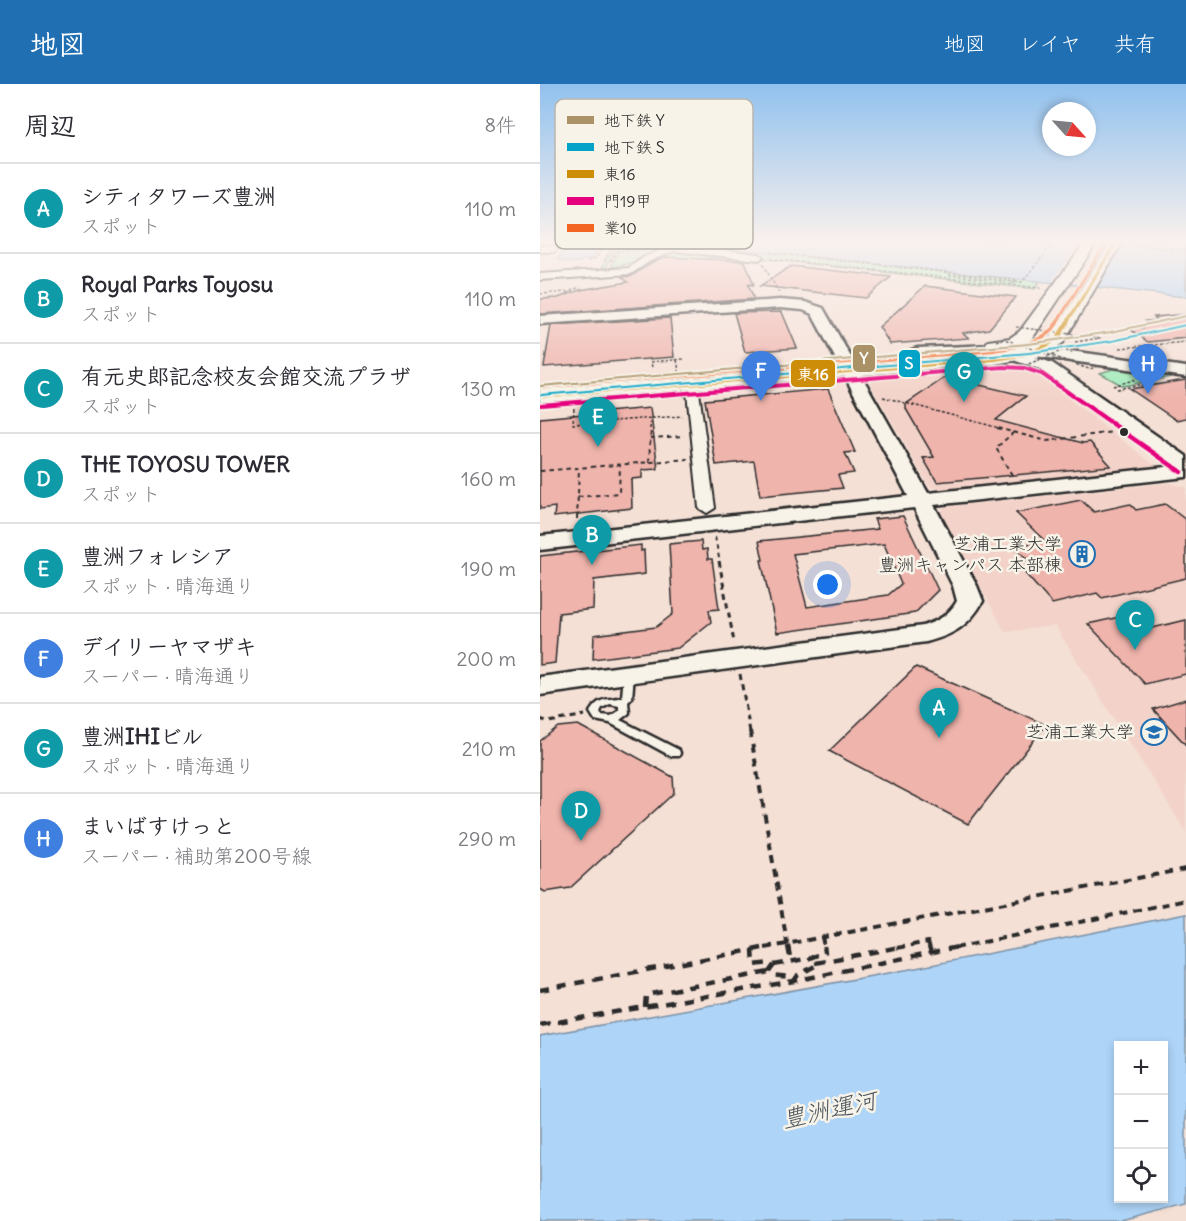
<!DOCTYPE html>
<html lang="ja">
<head>
<meta charset="utf-8">
<style>
	:root { --surface:#fff; --page:#f2f2f3; --text:#2b2b33; --muted:#7c7c81; --line:#e1e1e2; --accent:#1f6fb2 }
	body { margin:0; font-family:Delius,"Klee One",sans-serif; background:var(--page); color:var(--text) }
	.controls { position:absolute; right:18px; bottom:18px; display:grid; overflow:hidden; border-radius:0px; box-shadow:0 3px 9px #0003 }
	.controls button { width:54px; height:54px; display:grid; place-items:center; padding:0; border:0; border-bottom:2px solid var(--line); background:var(--surface); color:var(--text); font:30px sans-serif }
	.compass { position:absolute; left:502px; top:18px; width:54px; height:54px; border-radius:50%; background:var(--surface); box-shadow:0 3px 9px #0003; rotate:117deg }
	.you { position:absolute; left:288px; top:501px; width:21px; height:21px; margin:-15px; border:4px solid #fff; border-radius:50%; background:#1a73e8; box-shadow:0 0 0 9px #1a73e833 }
	.badge { display:grid; place-items:center; width:39px; height:39px; border-radius:50%; background:var(--accent); color:#fff; font-size:20px; font-weight:700 }
	.pin { position:absolute; translate:-50% -50px; filter:drop-shadow(0 2px 3px #0008) }
	.pin::after { content:''; position:absolute; top:32px; width:21px; height:18px; background:inherit; clip-path:polygon(0 0,100% 0,50% 100%) }
	.list { margin:0; padding:0; list-style:none }
	h2 { display:flex; justify-content:space-between; align-items:center; height:78px; margin:0; padding:0 24px; font-size:26px }
	h2 small { font-size:20px; font-weight:400; color:var(--muted) }
	.list li { display:grid; grid-template-columns:39px 1fr auto; gap:18px; align-items:center; box-sizing:border-box; height:90px; padding:0 24px; border-top:2px solid var(--line) }
	.list b { display:block; font-size:22px; white-space:nowrap }
	.list p { margin:0; font-size:20px; white-space:nowrap; color:var(--muted) }
	.list em { font-size:20px; font-style:normal; color:var(--muted) }
	.icon { flex:none; width:33px; height:33px; fill:none; stroke:currentColor; stroke-width:2; stroke-linecap:round; stroke-linejoin:round }
	.map { position:relative; flex:none; width:646px; height:1137px; overflow:hidden }
	header { display:flex; align-items:center; gap:36px; box-sizing:border-box; height:84px; padding:0 30px; background:var(--accent); color:#fff }
	header strong { font-size:28px }
	nav { display:flex; gap:33px; margin-inline-start:auto; font-size:21px }
	main { display:flex }
	aside { flex:1; background:var(--surface) }
	.map>svg:first-child { display:block }
</style>
</head>
<body>
<header>
<strong>地図</strong>
<nav><a>地図</a><a>レイヤ</a><a>共有</a></nav>
</header>
<main>
<aside>
<h2>周辺<small>8件</small></h2>
<ul class="list">
<li><span class="badge" style="background:#0f9aa8">A</span><div><b>シティタワーズ豊洲</b><p>スポット</p></div><em>110 m</em></li>
<li><span class="badge" style="background:#0f9aa8">B</span><div><b>Royal Parks Toyosu</b><p>スポット</p></div><em>110 m</em></li>
<li><span class="badge" style="background:#0f9aa8">C</span><div><b>有元史郎記念校友会館交流プラザ</b><p>スポット</p></div><em>130 m</em></li>
<li><span class="badge" style="background:#0f9aa8">D</span><div><b>THE TOYOSU TOWER</b><p>スポット</p></div><em>160 m</em></li>
<li><span class="badge" style="background:#0f9aa8">E</span><div><b>豊洲フォレシア</b><p>スポット · 晴海通り</p></div><em>190 m</em></li>
<li><span class="badge" style="background:#3f7fe0">F</span><div><b>デイリーヤマザキ</b><p>スーパー · 晴海通り</p></div><em>200 m</em></li>
<li><span class="badge" style="background:#0f9aa8">G</span><div><b>豊洲IHIビル</b><p>スポット · 晴海通り</p></div><em>210 m</em></li>
<li><span class="badge" style="background:#3f7fe0">H</span><div><b>まいばすけっと</b><p>スーパー · 補助第200号線</p></div><em>290 m</em></li>
</ul>
</aside>
<div class="map">
<svg width="646" height="1137" viewBox="0 0 646 1137">
	<rect width="100%" height="100%" fill="#f5e0d6"/>
	<filter id="ink" filterUnits="userSpaceOnUse"><feTurbulence type="fractalNoise" baseFrequency=".0167" numOctaves="2"/><feDisplacementMap in="SourceGraphic" scale="12" xChannelSelector="R" yChannelSelector="G"/><feConvolveMatrix kernelMatrix="1 2 1 2 8 2 1 2 1" color-interpolation-filters="sRGB"/></filter>
	<g filter="url(#ink)">
		<g fill="#f3d3c9">
			<path d="M470 282 489 286 508 299 618 384 404 406 389 402 330 299 337 293Z"/>
			<path d="M628 399 646 403V748L515 542 465 548 400 428 405 423Z"/>
		</g>
		<g fill="#a3ecbb" stroke="#678c73" stroke-width="1.5">
			<path d="M101 158 117 160 115 164 100 166 118 165 119 160 175 164 179 163 500 197 495 205 200 172 143 176 113 173 114 171 96 176 98 178 71 183 79 166H75L66 183H62L75 161Z"/>
			<path d="M573 285 631 293 583 302 560 289Z"/>
		</g>
		<g fill="#aed4f7" stroke="#7a90a5" stroke-width="1.5" fill-rule="evenodd">
			<path d="M32 157H63L52 174C39 178 31 181 18 175Z"/>
			<path d="M127 157H646V213L143 159H126Z"/>
			<path d="M646 830V1120L581 1137H0V952L376 884ZM578 962H624V1114H578Z"/>
		</g>
		<path fill="#f5e0d6" d="M541 157H585L559 202 512 197Z"/>
		<g fill="none" stroke-linecap="round" stroke-linejoin="round">
			<g stroke="#4c555e" stroke-width="1.5" stroke-dasharray="4 3" stroke-linecap="butt">
				<path d="M47 157 44 162 47 163"/>
				<path d="M552 157 569 158"/>
				<path d="M580 160 646 166"/>
				<path d="M46 163 48 157"/>
			</g>
		</g>
		<g fill="#efb4ac" stroke="#2b2b2b" stroke-width="1.5" fill-rule="evenodd">
			<path d="M124 173 205 177 214 201 208 200 214 215 0 230V215L18 214 40 206 88 198 82 193 92 192 111 179Z"/>
			<path d="M251 182 351 193 326 214 220 202Z"/>
			<path d="M385 202 476 213 449 245 423 249 429 254 350 260 339 243Z"/>
			<path d="M242 228 257 264 205 268 194 229Z"/>
			<path d="M646 230V254L608 258 590 245 603 244 599 241 610 240 606 237 618 236 614 233Z"/>
			<path d="M130 234 134 273 4 283 11 241Z"/>
			<path d="M406 293 486 312 456 336 543 359 550 358 571 382 397 398 383 374 394 373 366 325V320Z"/>
			<path d="M646 296V334L636 336 590 305Z"/>
			<path d="M288 305 315 368 305 369 314 389 298 391 303 404 220 412 214 377 176 381 165 316Z"/>
			<path d="M110 324 118 385 102 386V394L91 395 92 424 14 433 15 423 0 425V334Z"/>
			<path d="M541 416 554 428 590 420 596 426 625 420 646 436V494L562 514 557 509 512 520 476 479 489 477 475 463 504 456 476 429Z"/>
			<path d="M363 432 398 506 375 529 237 549 221 476H223L219 457 338 445 334 435ZM344 460 361 500 348 511 267 523 253 470Z"/>
			<path d="M161 457 162 466 167 465 168 475H172L179 525 169 526 171 538 138 564 53 575 54 551 116 543 133 530 129 460Z"/>
			<path d="M101 461V467L104 466 105 490 54 496 53 525 19 529 15 579 0 581V472Z"/>
			<path d="M584 532 600 547 646 536V590L605 600 548 540Z"/>
			<path d="M376 583 506 641 428 740 289 667Z"/>
			<path d="M646 615V661L613 625Z"/>
			<path d="M38 641 133 693 134 709 30 804 5 808 0 805V657L18 643Z"/>
		</g>
		<g fill="none" stroke-linecap="round" stroke-linejoin="round">
			<defs>
				<path id="lane" d="M89 587 94 590 92 614 88 618 89 629 80 636 139 666 140 669 139 672H131L70 639 55 636 50 628C60 612 67 617 82 613L84 590ZM70 620 79 622V627L71 632 61 631 60 628 62 624Z"/>
				<g id="street">
					<path d="M133 161 219 170 223 173 219 176 134 167 110 177 91 190 0 196V190L89 184 104 173Z"/>
					<path d="M0 162H14L18 165 14 168H0Z"/>
					<path d="M153 304 159 308 175 424 167 429 159 424 147 308Z"/>
				</g>
				<path id="secondary" d="M240 216 265 218 283 224 388 409 635 382 500 285 476 277 474 274 480 270 371 272 369 269 371 266 377 264 480 260 646 283V293L488 271 512 279 646 372V393L394 421 437 502 443 517C429 542 413 551 386 558L0 611V593L383 542C398 537 409 531 417 517L413 502 374 424 0 466V452L368 412 272 230 263 226 240 224 0 240V232Z"/>
				<g id="primary">
					<path d="M546 157H558L492 255C479 263 463 268 448 265L445 261 448 257 470 254 480 247Z"/>
					<path d="M571 157H583L523 259 498 273 454 280 0 318V306L454 270 487 264 511 252Z"/>
				</g>
			</defs>
			<use href="#lane" stroke="#2b2b2b" stroke-width="5"/>
			<use href="#street" stroke="#2b2b2b" stroke-width="4"/>
			<use href="#secondary" stroke="#2b2b2b" stroke-width="5"/>
			<use href="#primary" stroke="#2b2b2b" stroke-width="4"/>
			<g stroke="#2b2b2b" stroke-width="1.5" stroke-dasharray="3 2" stroke-linecap="butt">
				<path d="M73 160 116 159"/>
				<path d="M47 163H63"/>
				<path d="M230 169 476 196"/>
				<path d="M230 175 501 204"/>
				<path d="M48 177 56 174 63 163"/>
				<path d="M64 177 75 157"/>
				<path d="M71 177 77 167 100 166"/>
				<path d="M223 180 239 209"/>
				<path d="M409 191 474 198 471 201"/>
				<path d="M475 197 482 198 515 157"/>
				<path d="M26 209 40 203"/>
				<path d="M0 210 27 208"/>
				<path d="M535 258 560 254 539 251"/>
				<path d="M580 264 646 258"/>
				<path d="M112 283 111 278 144 275"/>
				<path d="M573 302 597 295"/>
				<path d="M577 305 615 298"/>
				<path d="M343 313 463 345"/>
				<path d="M34 324 33 340 142 332"/>
				<path d="M110 345 111 334"/>
			</g>
			<g stroke="#2b2b2b" stroke-width="2" stroke-dasharray="4.5 4" stroke-linecap="butt">
				<path d="M457 344 507 357 573 348"/>
				<path d="M110 354 144 352"/>
				<path d="M109 378 111 344"/>
				<path d="M0 387 148 375"/>
				<path d="M472 391 456 364 474 348"/>
				<path d="M38 413 79 409 80 381"/>
				<path d="M37 435 39 384"/>
				<path d="M175 453 180 479"/>
			</g>
			<g stroke="#2b2b2b" stroke-width="3" stroke-dasharray="6 4.5" stroke-linecap="butt">
				<path d="M179 477 194 558"/>
				<path d="M200 590 210 648"/>
				<path d="M0 635 9 638 45 631"/>
			</g>
			<g stroke="#2b2b2b" stroke-width="4" stroke-dasharray="8 6" stroke-linecap="butt">
				<path d="M210 647 248 864"/>
				<path d="M282 852 284 864"/>
				<path d="M225 864 646 785"/>
				<path d="M357 864 388 858 390 864"/>
				<path d="M415 864 646 816"/>
			</g>
			<g stroke="#2b2b2b" stroke-width="4.5" stroke-dasharray="10 8" stroke-linecap="butt">
				<path d="M248 862 251 878"/>
				<path d="M389 862 391 869"/>
				<path d="M213 865 214 881 229 879 234 881 229 888 230 891 250 893 254 897 258 891 275 882 270 874 285 868 284 862"/>
				<path d="M275 879 365 862"/>
				<path d="M234 881 270 874"/>
				<path d="M0 906 233 862"/>
				<path d="M105 923 106 911 229 888"/>
				<path d="M0 941 254 897 422 862"/>
			</g>
			<use href="#lane" fill="#f7f3e8" fill-rule="evenodd"/>
			<use href="#street" fill="#f7f3e8" fill-rule="evenodd"/>
			<use href="#secondary" fill="#f7f3e8" fill-rule="evenodd"/>
			<use href="#primary" fill="#f7f3e8" fill-rule="evenodd"/>
			<g stroke="#2b2b2b" stroke-width="1.5" stroke-dasharray="3 2" stroke-linecap="butt">
				<path d="M476 243 539 251"/>
				<path d="M456 257 464 255 549 285 557 283"/>
				<path d="M137 276 144 313"/>
				<path d="M493 283 486 281 524 266 532 269"/>
			</g>
			<defs>
				<path id="bus-1-far1" d="M526 240 577 157"/>
				<path id="bus-1" d="M0 312 454 275 492 269 517 255 527 239"/>
				<path id="bus-2-far1" d="M1 321 463 283 484 284 502 290 580 345"/>
				<path id="bus-2" d="M578 344 641 388"/>
				<path id="bus-3-far1" d="M516 240 567 157"/>
				<path id="bus-3" d="M0 303 453 266C476 262 503 261 517 239"/>
			</defs>
			<use href="#bus-1-far1" stroke="#f7f3e8" stroke-width="5"/>
			<use href="#bus-1" stroke="#f7f3e8" stroke-width="7"/>
			<use href="#bus-2-far1" stroke="#f7f3e8" stroke-width="7"/>
			<use href="#bus-2" stroke="#f7f3e8" stroke-width="8"/>
			<use href="#bus-3-far1" stroke="#f7f3e8" stroke-width="5"/>
			<use href="#bus-3" stroke="#f7f3e8" stroke-width="7"/>
			<use href="#bus-1-far1" stroke="#ce8d09" stroke-width="3"/>
			<use href="#bus-1" stroke="#ce8d09" stroke-width="4"/>
			<use href="#bus-2-far1" stroke="#e5007d" stroke-width="4"/>
			<use href="#bus-2" stroke="#e5007d" stroke-width="4.5"/>
			<use href="#bus-3-far1" stroke="#f26522" stroke-width="3"/>
			<use href="#bus-3" stroke="#f26522" stroke-width="4"/>
			<defs>
				<path id="metro-1" d="M646 231V233L571 249 488 261 0 303V301L488 259 571 247Z"/>
				<path id="metro-2" d="M646 240V242L572 258 489 270 0 312 1 310 489 268 572 256Z"/>
			</defs>
			<use href="#metro-1" stroke="#f7f3e8" stroke-width="4"/>
			<use href="#metro-2" stroke="#f7f3e8" stroke-width="4"/>
			<use href="#metro-1" fill="#aa9266" fill-rule="evenodd"/>
			<use href="#metro-2" fill="#02a3c6" fill-rule="evenodd"/>
		</g>
	</g>
	<linearGradient id="sky" x2="0" y2="1"><stop stop-color="#91c1ee"/><stop offset="0.5" stop-color="#faf1ed"/><stop offset="1" stop-color="#faf1ed" stop-opacity="0"/></linearGradient>
	<rect width="646" height="316" fill="url(#sky)"/>
	<defs>
		<symbol id="building-ring" viewBox="-11 -11 22 22"><circle r="9.5" fill="#f7f3e8" stroke="#1f6fb2" stroke-width="1.5"/><path d="M-4-6H4V6H1V3H-1V6H-4ZM-2.5-4.3h1.7v1.8h-1.7ZM.8-4.3h1.7v1.8H.8ZM-2.5-1h1.7V.8h-1.7ZM.8-1h1.7V.8H.8Z" fill="#1f6fb2"/></symbol>
		<symbol id="university-ring" viewBox="-11 -11 22 22"><circle r="9.5" fill="#f7f3e8" stroke="#1f6fb2" stroke-width="1.5"/><path d="M0-5L7-2L0 1L-7-2ZM-4 1L0 2.5L4 1V4Q0 6-4 4Z" fill="#1f6fb2"/></symbol>
	</defs>
	<g fill-rule="evenodd">
		<use href="#building-ring" x="527" y="455" width="30" height="30"/>
		<use href="#university-ring" x="599" y="633" width="30" height="30"/>
	</g>
	<circle fill="#2b2b2b" stroke="#f7f3e8" stroke-width="2" cx="584" cy="348" r="5"/>
	<g text-anchor="middle" stroke-width="5" stroke-linejoin="round" paint-order="stroke">
		<g font-size="18" fill="#2b2b2b" stroke="#f7f3e8" text-anchor="end">
			<text x="522" y="466">芝浦工業大学<tspan x="522" dy="21">豊洲キャンパス 本部棟</tspan></text>
			<text x="594" y="654">芝浦工業大学</text>
		</g>
		<g font-size="24" font-style="italic" fill="#4c555e" stroke="#f7f3e8">
			<text transform="translate(289 1026) rotate(-12)" y="8">豊洲運河</text>
		</g>
	</g>
	<rect x="15" y="15" width="198" height="150" rx="9" fill="#f7f3e8" stroke="#bab7af" stroke-width="1.5"/>
	<rect x="27" y="32" width="27" height="8" fill="#aa9266"/>
	<rect x="27" y="59" width="27" height="8" fill="#02a3c6"/>
	<rect x="27" y="86" width="27" height="8" fill="#ce8d09"/>
	<rect x="27" y="113" width="27" height="8" fill="#e5007d"/>
	<rect x="27" y="140" width="27" height="8" fill="#f26522"/>
	<g font-size="16" fill="#2b2b2b">
		<text x="64" y="42">地下鉄 Y</text>
		<text x="64" y="69">地下鉄 S</text>
		<text x="64" y="96">東16</text>
		<text x="64" y="123">門19甲</text>
		<text x="64" y="150">業10</text>
	</g>
	<g stroke="#f7f3e8" stroke-width="2">
		<rect x="312" y="260" width="24" height="29" rx="6" fill="#aa9266"/>
		<rect x="358" y="265" width="23" height="29" rx="6" fill="#02a3c6"/>
		<rect x="250" y="275" width="46" height="29" rx="6" fill="#ce8d09"/>
	</g>
	<g font-size="16" text-anchor="middle" font-weight="bold" fill="#fff">
		<text x="324" y="280">Y</text>
		<text x="369" y="285">S</text>
		<text x="273" y="296">東16</text>
	</g>
</svg>
<div class="controls">
<button>+</button>
<button>−</button>
<button><svg class="icon" aria-label="locate" viewBox="0 0 24 24"><circle cx="12" cy="12" r="6"/><path d="M12 2v4M12 18v4M2 12h4M18 12h4"/></svg></button>
</div>
<svg class="compass" viewBox="-18 -18 36 36"><path d="M0-13l5 13h-10z" fill="#e53935"/><path d="M0 13l5-13h-10z" fill="#7c7c81"/></svg>
<div class="you"></div>
<div class="pin badge" style="left:399px;top:654px;background:#0f9aa8">A</div>
<div class="pin badge" style="left:52px;top:481px;background:#0f9aa8">B</div>
<div class="pin badge" style="left:595px;top:566px;background:#0f9aa8">C</div>
<div class="pin badge" style="left:41px;top:757px;background:#0f9aa8">D</div>
<div class="pin badge" style="left:58px;top:363px;background:#0f9aa8">E</div>
<div class="pin badge" style="left:221px;top:317px;background:#3f7fe0">F</div>
<div class="pin badge" style="left:424px;top:318px;background:#0f9aa8">G</div>
<div class="pin badge" style="left:608px;top:310px;background:#3f7fe0">H</div>
</div>
</main>
</body>
</html>
